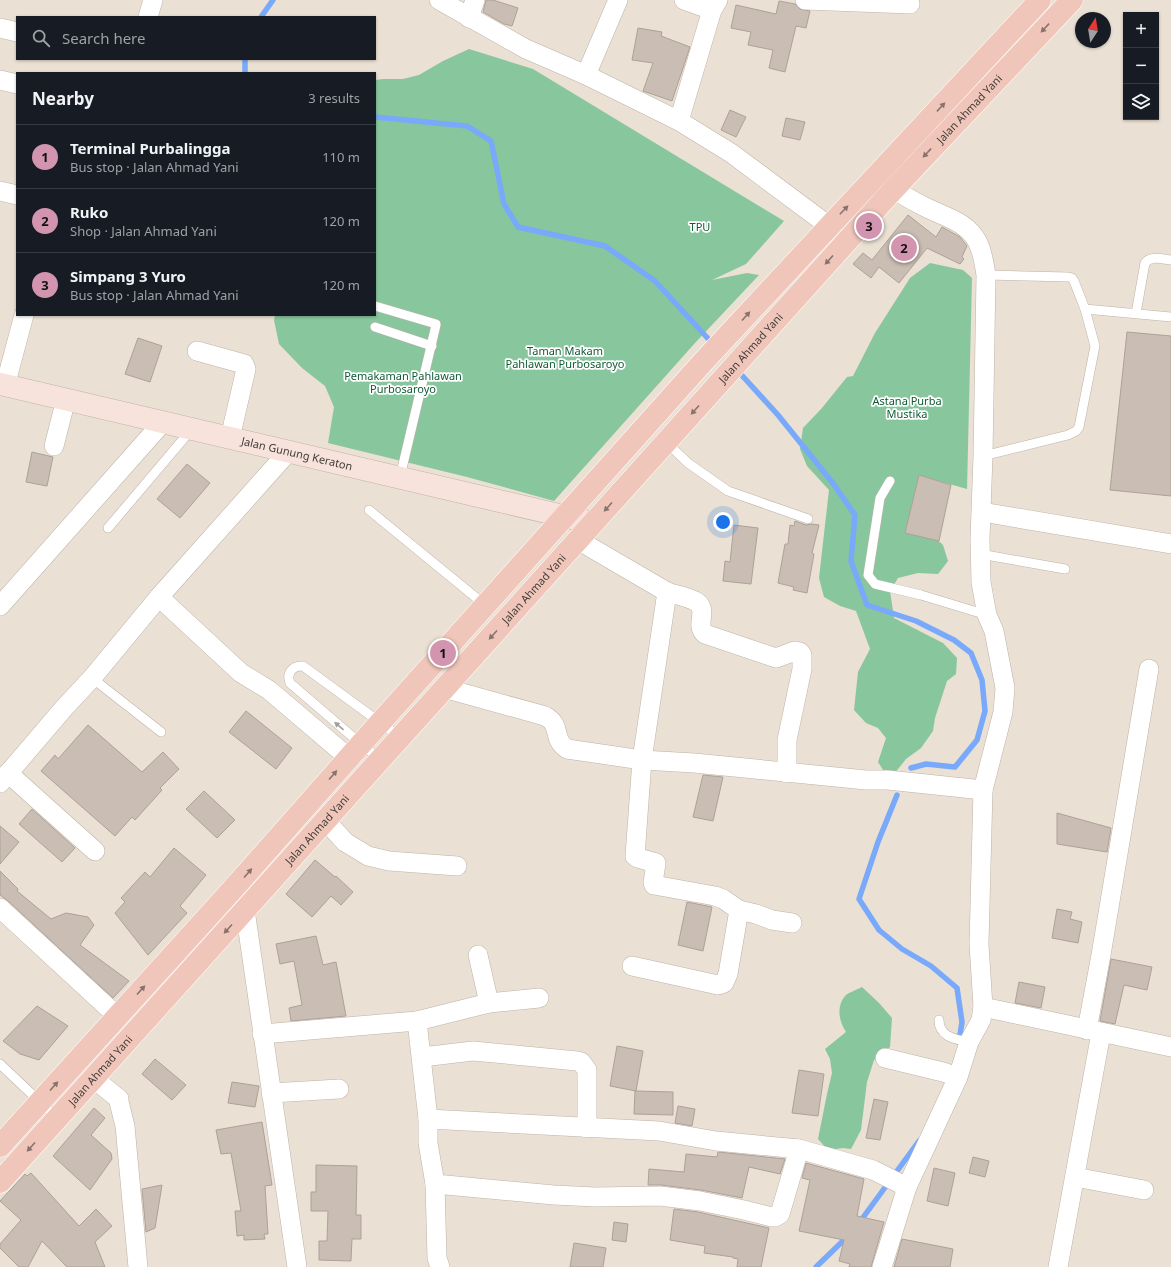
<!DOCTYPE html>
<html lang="en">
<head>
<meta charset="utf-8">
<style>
	:root { --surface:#171b24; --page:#20242c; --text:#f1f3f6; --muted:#9ea1a6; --line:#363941; --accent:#d394af }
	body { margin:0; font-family:"Noto Sans",sans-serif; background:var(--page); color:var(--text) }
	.controls { position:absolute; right:12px; top:12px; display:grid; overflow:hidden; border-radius:0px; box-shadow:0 1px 3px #0004 }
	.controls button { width:36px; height:36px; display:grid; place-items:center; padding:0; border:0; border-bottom:1px solid var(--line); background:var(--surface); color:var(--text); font:20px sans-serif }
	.compass { position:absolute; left:1075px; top:12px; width:36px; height:36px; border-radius:50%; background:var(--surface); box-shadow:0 1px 3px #0004; rotate:12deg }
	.you { position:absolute; left:723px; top:522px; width:14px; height:14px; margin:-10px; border:3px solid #fff; border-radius:50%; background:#1a73e8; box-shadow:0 0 0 6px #1a73e833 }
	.badge { display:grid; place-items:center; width:26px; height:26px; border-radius:50%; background:var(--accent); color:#111; font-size:13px; font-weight:700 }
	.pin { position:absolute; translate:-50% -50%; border:2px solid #fff; box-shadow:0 1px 4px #0006 }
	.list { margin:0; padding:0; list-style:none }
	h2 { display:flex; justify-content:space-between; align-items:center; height:52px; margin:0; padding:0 16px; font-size:17px }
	h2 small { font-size:13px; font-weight:400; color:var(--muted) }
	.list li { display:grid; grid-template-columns:26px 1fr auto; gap:12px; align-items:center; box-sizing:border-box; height:64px; padding:0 16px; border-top:1px solid var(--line) }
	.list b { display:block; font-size:15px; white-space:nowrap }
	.list p { margin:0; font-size:13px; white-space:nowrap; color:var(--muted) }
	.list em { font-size:13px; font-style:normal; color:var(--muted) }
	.icon { flex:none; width:22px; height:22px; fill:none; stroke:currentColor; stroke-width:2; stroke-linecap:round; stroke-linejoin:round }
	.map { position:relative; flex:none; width:1171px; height:1267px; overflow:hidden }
	.search { position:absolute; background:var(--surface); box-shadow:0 1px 3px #0004; left:16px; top:16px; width:360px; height:44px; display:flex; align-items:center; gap:10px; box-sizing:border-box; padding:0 14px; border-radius:0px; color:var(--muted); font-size:15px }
	.panel { position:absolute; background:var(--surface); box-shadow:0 1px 3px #0004; left:16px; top:72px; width:360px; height:244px; border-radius:0px }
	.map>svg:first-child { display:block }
</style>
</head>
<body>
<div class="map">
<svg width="1171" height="1267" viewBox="0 0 1171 1267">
	<rect width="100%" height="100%" fill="#eae0d3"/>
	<g fill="#88c69d">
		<path d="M469 49 533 69 784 221 746 264 712 280 747 273 759 275 695 343 554 501 467 477 328 443 334 407 325 386 302 368 279 344 274 320 275 315H375V80L383 79H403L419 75 443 61Z"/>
		<path d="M930 263 963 270 972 278 967 489 921 476 922 525 943 545 948 561 938 574 918 573 898 578 890 591 894 618 943 643 957 658 956 674 947 681 935 718 933 731 921 748 906 759 894 774 885 773 878 762 886 738 878 728 866 723 854 710 858 672 870 649 856 611 840 606 824 597 819 578 829 490 807 466 800 449 803 428 822 408 847 377 853 376 875 333 910 278Z"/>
		<path d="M862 987 879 1003 892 1018 890 1047 874 1060 867 1082 861 1130 851 1149 843 1148 828 1150 818 1139 827 1094 832 1073 830 1059 825 1049 846 1032C839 1021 836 1007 845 996 849 992 857 990 862 987Z"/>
	</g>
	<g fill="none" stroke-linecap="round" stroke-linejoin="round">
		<g stroke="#79a9fa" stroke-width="5.5">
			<path d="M261 17 273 0"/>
			<path d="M245 73V59"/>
			<path d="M375 117 467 126 491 141 504 204 518 227 605 246 655 281 713 344"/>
			<path d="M737 370 778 415 832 482 855 515 851 561 867 605 916 621 954 640 971 653 982 680 985 711 977 740 955 767 926 764 911 768"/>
			<path d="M897 795 878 842 859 899 879 930 902 949 931 966 957 988 962 1022 959 1041"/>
			<path d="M859 1223 919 1141"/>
			<path d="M816 1267 848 1236"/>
		</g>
	</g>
	<g fill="#cabdb3" stroke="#aea198">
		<path d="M486 0H493L518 8 512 26 504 24 483 12Z"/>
		<path d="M779 1 795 4 800 9 810 11 806 28 796 26 785 72 769 68 773 50 748 45 751 32 731 28 736 5 776 14Z"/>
		<path d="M638 28 662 32 661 36 690 47 672 101 643 91 653 63 632 60Z"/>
		<path d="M730 110 746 117 736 137 721 130Z"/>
		<path d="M786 118 805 122 800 140 782 136Z"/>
		<path d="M908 215 936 237 942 227 960 237 967 246 962 257 964 259 960 264 927 248 899 283 879 267 871 278 853 264 863 253 872 260Z"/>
		<path d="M1127 332 1171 336V496L1110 490Z"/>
		<path d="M138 338 162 346 150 382 125 374Z"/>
		<path d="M32 452 53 457 47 486 26 482Z"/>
		<path d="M187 464 210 483 180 518 157 499Z"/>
		<path d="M919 475 951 485 939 541 905 533Z"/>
		<path d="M795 521 806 525 812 524 819 525 812 553 814 554 807 593 793 590 794 587 778 583 785 544H788L790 525 794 526Z"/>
		<path d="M734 525 758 528 751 584 723 581 725 561 730 562Z"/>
		<path d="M246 711 292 748 276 769 229 732Z"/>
		<path d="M88 725 142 772 163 752 179 769 160 788 162 790 135 820 132 817 115 836 41 771 55 755 58 759Z"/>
		<path d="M703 775 723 777 713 821 693 817Z"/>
		<path d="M204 791 235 820 217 838 186 809Z"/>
		<path d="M32 809 75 848 62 862 19 824Z"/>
		<path d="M1057 813 1111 828 1107 852 1057 844Z"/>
		<path d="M0 826 19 842 0 864Z"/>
		<path d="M174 848 206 875 180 906 187 913 148 955 115 913 125 902 121 898 145 872 150 877Z"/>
		<path d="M315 860 335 877 336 876 353 892 341 905 331 896 312 917 286 894Z"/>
		<path d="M0 871 18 889 17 891 51 919 66 913 88 917 94 925 80 945 129 981 113 998 7 900 0 895Z"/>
		<path d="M687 902 712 907 703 951 678 945Z"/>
		<path d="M1057 909 1072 912 1070 919 1082 922 1078 943 1052 938Z"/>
		<path d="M316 936 323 965 336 962 346 1016 291 1021 289 1008 302 1005 294 961 280 964 276 944Z"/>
		<path d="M1111 959 1152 967 1147 990 1124 985 1115 1024 1100 1021Z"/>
		<path d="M1019 982 1045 987 1041 1008 1015 1003Z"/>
		<path d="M37 1006 68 1026 39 1060 20 1054 3 1041Z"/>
		<path d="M617 1046 643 1051 636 1091 610 1086Z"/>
		<path d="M155 1059 186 1085 172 1100 142 1074Z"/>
		<path d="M799 1070 824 1074 818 1116 792 1113Z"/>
		<path d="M232 1082 259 1086 255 1107 228 1103Z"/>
		<path d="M635 1091 673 1092V1115L634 1114Z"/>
		<path d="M874 1099 888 1102 880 1140 866 1138Z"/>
		<path d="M678 1106 695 1109 692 1126 675 1123Z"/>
		<path d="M94 1108 105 1118 91 1135 111 1153 112 1159 90 1190 53 1156Z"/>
		<path d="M262 1122 272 1185 265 1186 268 1234H264L265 1239 244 1240V1235L237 1236 235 1211H241L231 1153 221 1154 216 1130Z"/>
		<path d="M718 1152 785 1159 780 1174 749 1167 742 1198 701 1190 661 1185H648L649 1169 684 1172 686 1154 717 1157Z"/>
		<path d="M973 1157 989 1161 985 1177 969 1173Z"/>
		<path d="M806 1163 864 1179 857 1216 884 1222 871 1267H849L850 1264 839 1261 844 1240 799 1231 810 1180 802 1178Z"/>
		<path d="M316 1165 357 1166 356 1215H361V1239H352L351 1261 319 1260V1241H327L328 1211H311V1192H316Z"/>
		<path d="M934 1168 955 1173 948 1206 927 1201Z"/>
		<path d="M31 1173 79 1226 96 1209 112 1226 95 1242 105 1267H67L42 1241 28 1267H19L0 1248V1244L21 1220 0 1201 25 1174 27 1176Z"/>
		<path d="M162 1185 155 1228 146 1232 142 1189Z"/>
		<path d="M674 1209 698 1212 769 1228 761 1267H737L738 1259 733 1258V1257L704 1253 705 1246 670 1240Z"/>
		<path d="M614 1222 628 1224 626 1242 612 1240Z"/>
		<path d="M902 1239 953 1249 950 1267H894Z"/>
		<path d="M574 1243 606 1248 603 1267H570Z"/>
	</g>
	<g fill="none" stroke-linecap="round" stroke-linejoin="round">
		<defs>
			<g id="lane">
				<path d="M986 275 1068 277 1072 278 1074 281 1085 309 1171 317"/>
				<path d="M375 306 436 324V325L400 477"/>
				<path d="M1136 313 1145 263C1151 255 1162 259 1171 260"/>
				<path d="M375 327 432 346"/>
				<path d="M666 442 688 463 728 491 808 519"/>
				<path d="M983 456 1068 435 1076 431 1079 427 1095 346 1085 309"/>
				<path d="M890 481 880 498 868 575 875 584 921 595 987 615"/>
				<path d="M369 510 485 605"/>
				<path d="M108 528 191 430"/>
				<path d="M980 554 1065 569"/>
				<path d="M92 678 161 732"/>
				<path d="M380 759 361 744 290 683C286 673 293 665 303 666L400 737"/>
				<path d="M939 1020C939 1037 955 1039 969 1042"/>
				<path d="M0 1064 57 1118"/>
			</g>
			<g id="street">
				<path d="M439 0 526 49 586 75 679 121 731 153 829 226"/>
				<path d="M684 0 712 10 718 0"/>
				<path d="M805 0 910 4"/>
				<path d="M148 17 153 0"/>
				<path d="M469 18 475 0"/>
				<path d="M0 28 17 32"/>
				<path d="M586 75 618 0"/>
				<path d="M0 80 17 84"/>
				<path d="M679 121 712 10"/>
				<path d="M882 181C896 192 911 200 927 208 945 217 967 222 977 241 983 252 984 263 986 275L983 456 980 539 981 582 987 615 994 631 1005 688 1003 712 983 790 979 944 983 1007 981 1020 969 1042 958 1077 907 1187 882 1267"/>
				<path d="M0 191 17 195"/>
				<path d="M197 351 244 364 246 369 230 438"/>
				<path d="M5 386 24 315"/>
				<path d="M54 446 66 399"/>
				<path d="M982 512 1171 544"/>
				<path d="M578 540 667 592"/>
				<path d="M159 597 241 673 269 690 349 758"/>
				<path d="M0 606 163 422"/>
				<path d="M444 688 545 716C563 726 551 738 567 749L642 760 694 763 866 780H888L983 790"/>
				<path d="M8 773 95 851"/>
				<path d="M0 783 64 708 92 678 159 597 289 451"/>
				<path d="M325 820 345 842 368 856 389 861 457 866"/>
				<path d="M239 900 245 910 297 1267"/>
				<path d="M0 908 117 1016"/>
				<path d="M739 910 756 914 772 920 792 923"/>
				<path d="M478 955 489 1003"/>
				<path d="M632 966 718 985 724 983 728 974 739 910 723 899 715 896 654 885 653 883 656 863 638 858 635 856 642 760 667 592C676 595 687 597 695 601 710 609 694 625 705 634L776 658 795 651 800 652 802 655V669L787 740V773"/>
				<path d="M983 1007 1171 1047"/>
				<path d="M417 1021 428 1119V1143L435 1184 554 1195 595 1197 660 1196 700 1201 744 1210 772 1217H775L780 1214 799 1149"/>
				<path d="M1087 1030 1101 955 1149 669"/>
				<path d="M262 1034 417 1021 489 1003 539 998"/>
				<path d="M422 1057 473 1051 577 1061 581 1062 587 1070V1128"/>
				<path d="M885 1058 943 1072 958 1077"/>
				<path d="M93 1078 119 1099V1102L125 1126 138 1267"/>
				<path d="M271 1093 339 1089"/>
				<path d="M428 1119 659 1131 716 1141 799 1149 873 1170 907 1187"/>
				<path d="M1075 1177 1144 1190"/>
				<path d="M435 1184 437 1258 440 1267"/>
				<path d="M1058 1267 1101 1033"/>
			</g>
			<g id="secondary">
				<path id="s1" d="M0 384 593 523"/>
			</g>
			<g id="primary">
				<path d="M0 1146 232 890 361 744 702 363 1040 0"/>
				<path id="s2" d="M0 1182 893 190 1072 0"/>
			</g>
		</defs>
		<use href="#lane" stroke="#bdb3a7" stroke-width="10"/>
		<use href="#street" stroke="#bdb3a7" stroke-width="20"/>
		<use href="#secondary" stroke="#bdb3a7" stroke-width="23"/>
		<use href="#primary" stroke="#fff" stroke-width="23"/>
		<use href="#lane" stroke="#fff" stroke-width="9"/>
		<use href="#street" stroke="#fff" stroke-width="19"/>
		<use href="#secondary" stroke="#f8e2dc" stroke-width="22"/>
		<use href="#primary" stroke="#f1c6ba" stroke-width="22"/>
	</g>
	<defs><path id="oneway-solid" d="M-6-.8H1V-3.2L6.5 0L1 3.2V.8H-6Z"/></defs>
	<g fill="#87736b">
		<use href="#oneway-solid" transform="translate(1045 28) rotate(133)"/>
		<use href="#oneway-solid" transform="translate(941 107) rotate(-47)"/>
		<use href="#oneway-solid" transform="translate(927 153) rotate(133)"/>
		<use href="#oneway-solid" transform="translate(844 210) rotate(-46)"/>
		<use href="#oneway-solid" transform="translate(829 260) rotate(132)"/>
		<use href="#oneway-solid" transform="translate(746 316) rotate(-48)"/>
		<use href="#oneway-solid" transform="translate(695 410) rotate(132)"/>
		<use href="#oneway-solid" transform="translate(608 507) rotate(132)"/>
		<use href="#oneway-solid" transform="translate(493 635) rotate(132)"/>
		<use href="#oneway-solid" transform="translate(333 775) rotate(-49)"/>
		<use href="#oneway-solid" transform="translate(248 873) rotate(-49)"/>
		<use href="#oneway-solid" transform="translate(228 929) rotate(132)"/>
		<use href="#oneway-solid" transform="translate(141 990) rotate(-48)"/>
		<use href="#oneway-solid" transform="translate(54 1086) rotate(-48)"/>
		<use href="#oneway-solid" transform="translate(31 1147) rotate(132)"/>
	</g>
	<use fill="#a09e9b" href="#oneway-solid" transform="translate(339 726) rotate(-139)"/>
	<g text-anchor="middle" stroke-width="3.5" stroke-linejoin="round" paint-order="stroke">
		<g font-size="11" fill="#403c37" stroke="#fff">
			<text dy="4" stroke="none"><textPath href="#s2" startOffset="1446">Jalan Ahmad Yani</textPath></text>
			<text dy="4" stroke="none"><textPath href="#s2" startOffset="1122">Jalan Ahmad Yani</textPath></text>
			<text dy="4" stroke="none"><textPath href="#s1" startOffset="305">Jalan Gunung Keraton</textPath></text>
			<text dy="4" stroke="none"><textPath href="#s2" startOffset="798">Jalan Ahmad Yani</textPath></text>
			<text dy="4" stroke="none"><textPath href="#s2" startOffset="474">Jalan Ahmad Yani</textPath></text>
			<text dy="4" stroke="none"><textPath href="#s2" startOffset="150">Jalan Ahmad Yani</textPath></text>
		</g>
		<g font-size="11" fill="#0f5a34" stroke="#fff">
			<text x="700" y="231">TPU</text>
			<text x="565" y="355">Taman Makam<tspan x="565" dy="13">Pahlawan Purbosaroyo</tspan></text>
			<text x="403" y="380">Pemakaman Pahlawan<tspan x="403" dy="13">Purbosaroyo</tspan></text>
			<text x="907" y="405">Astana Purba<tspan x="907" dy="13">Mustika</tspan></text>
		</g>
	</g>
</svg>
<div class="controls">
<button>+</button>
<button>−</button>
<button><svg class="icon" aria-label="layers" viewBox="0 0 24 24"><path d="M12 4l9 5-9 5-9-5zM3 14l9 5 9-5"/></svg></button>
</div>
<svg class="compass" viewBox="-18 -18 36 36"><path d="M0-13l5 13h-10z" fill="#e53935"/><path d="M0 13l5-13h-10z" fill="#9ea1a6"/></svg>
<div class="you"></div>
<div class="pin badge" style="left:443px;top:653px">1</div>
<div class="pin badge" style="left:904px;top:248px">2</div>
<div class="pin badge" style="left:869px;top:226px">3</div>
<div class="search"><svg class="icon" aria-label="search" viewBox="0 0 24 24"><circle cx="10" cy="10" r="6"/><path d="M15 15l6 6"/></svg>Search here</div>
<section class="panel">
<h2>Nearby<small>3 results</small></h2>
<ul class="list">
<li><span class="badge">1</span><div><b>Terminal Purbalingga</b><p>Bus stop · Jalan Ahmad Yani</p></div><em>110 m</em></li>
<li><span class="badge">2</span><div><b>Ruko</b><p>Shop · Jalan Ahmad Yani</p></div><em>120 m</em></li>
<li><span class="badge">3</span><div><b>Simpang 3 Yuro</b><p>Bus stop · Jalan Ahmad Yani</p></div><em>120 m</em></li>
</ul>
</section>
</div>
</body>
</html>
